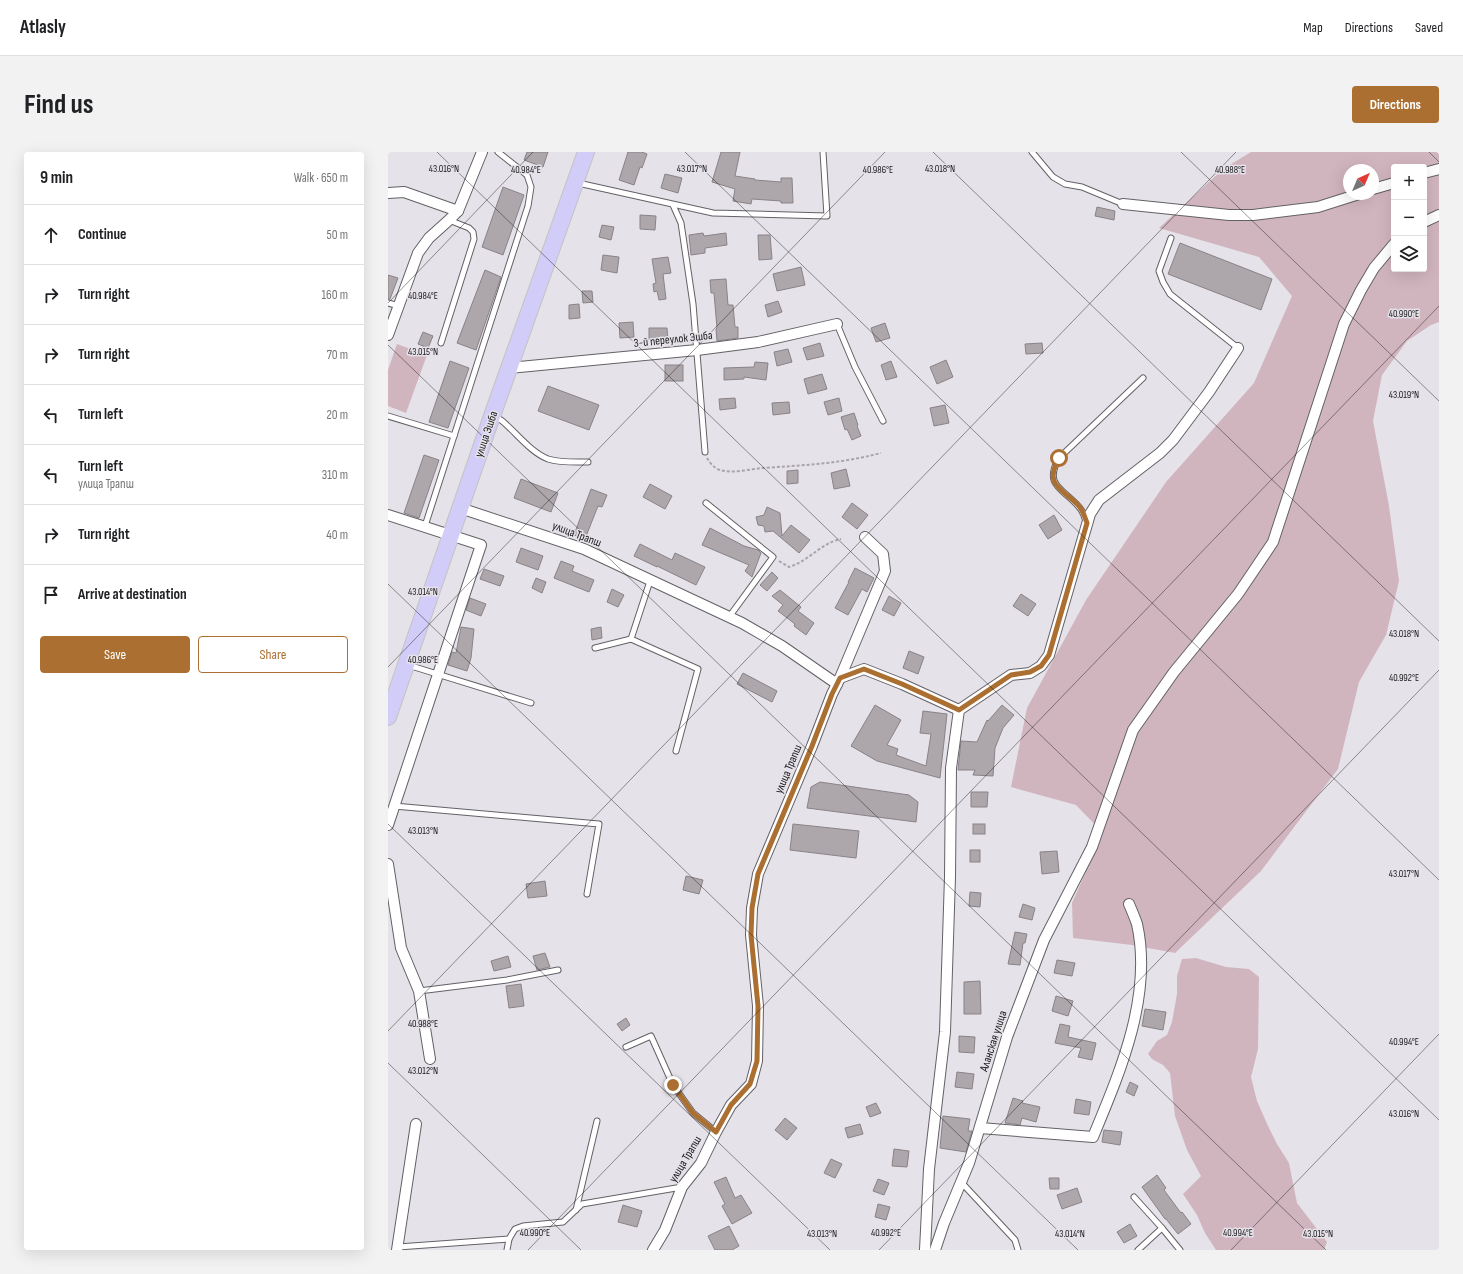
<!DOCTYPE html>
<html lang="en">
<head>
<meta charset="utf-8">
<style>
	:root { --surface:#fff; --page:#f2f2f2; --text:#202124; --muted:#757577; --line:#e0e0e0; --accent:#ab6f31 }
	body { margin:0; font-family:"Sofia Sans Condensed",sans-serif; background:var(--page); color:var(--text) }
	.controls { position:absolute; right:12px; top:12px; display:grid; overflow:hidden; border-radius:4px; box-shadow:0 4px 16px #0002 }
	.controls button { width:36px; height:36px; display:grid; place-items:center; padding:0; border:0; border-bottom:1px solid var(--line); background:var(--surface); color:var(--text); font:20px sans-serif }
	.compass { position:absolute; left:955px; top:12px; width:36px; height:36px; border-radius:50%; background:var(--surface); box-shadow:0 4px 16px #0002; rotate:44deg }
	.stop { position:absolute; width:12px; height:12px; margin:-9px; border:3px solid #ab6f31; border-radius:50%; background:#fff }
	.stop.end { background:#ab6f31; border-color:#fff; box-shadow:0 1px 4px #0008 }
	.list { margin:0; padding:0; list-style:none }
	h2 { display:flex; justify-content:space-between; align-items:center; height:52px; margin:0; padding:0 16px; font-size:17px }
	h2 small { font-size:13px; font-weight:400; color:var(--muted) }
	.list li { display:grid; grid-template-columns:26px 1fr auto; gap:12px; align-items:center; box-sizing:border-box; height:60px; padding:0 16px; border-top:1px solid var(--line) }
	.list b { display:block; font-size:15px; white-space:nowrap }
	.list p { margin:0; font-size:13px; white-space:nowrap; color:var(--muted) }
	.list em { font-size:13px; font-style:normal; color:var(--muted) }
	.actions { display:flex; gap:8px; padding:12px 16px }
	.actions a { flex:1; padding:9px 0; border:1px solid var(--accent); border-radius:4px; text-align:center; font-size:14px; color:var(--accent) }
	.actions .main { background:var(--accent); color:#fff }
	.icon { flex:none; width:22px; height:22px; fill:none; stroke:currentColor; stroke-width:2; stroke-linecap:round; stroke-linejoin:round }
	.map { position:relative; flex:none; width:1051px; height:1098px; overflow:hidden; border-radius:4px }
	header { display:flex; align-items:center; gap:24px; box-sizing:border-box; height:56px; padding:0 20px; background:var(--surface); border-bottom:1px solid var(--line) }
	header strong { font-size:19px }
	nav { display:flex; gap:22px; margin-inline-start:auto; font-size:14px }
	.intro { display:flex; align-items:center; justify-content:space-between; box-sizing:border-box; height:96px; padding:0 24px }
	h1 { margin:0; font-size:28px }
	.button { padding:10px 18px; border-radius:4px; background:var(--accent); color:#fff; font-size:14px; font-weight:700 }
	main { display:flex; gap:24px; padding:0 24px }
	aside { flex:1; background:var(--surface); border-radius:4px; box-shadow:0 4px 16px #0002 }
	.map>svg:first-child { display:block }
</style>
</head>
<body>
<header>
<strong>Atlasly</strong>
<nav><a>Map</a><a>Directions</a><a>Saved</a></nav>
</header>
<div class="intro"><h1>Find us</h1><a class="button">Directions</a></div>
<main>
<aside>
<h2>9 min<small>Walk · 650 m</small></h2>
<ul class="list">
<li><svg class="icon" aria-label="ahead" viewBox="0 0 24 24"><path d="M12 20V5M6 11l6-6 6 6"/></svg><div><b>Continue</b></div><em>50 m</em></li>
<li><svg class="icon" aria-label="right" viewBox="0 0 24 24"><path d="M7 20v-9h11M14 6l5 5-5 5"/></svg><div><b>Turn right</b></div><em>160 m</em></li>
<li><svg class="icon" aria-label="right" viewBox="0 0 24 24"><path d="M7 20v-9h11M14 6l5 5-5 5"/></svg><div><b>Turn right</b></div><em>70 m</em></li>
<li><svg class="icon" aria-label="left" viewBox="0 0 24 24"><path d="M17 20v-9H6M10 6l-5 5 5 5"/></svg><div><b>Turn left</b></div><em>20 m</em></li>
<li><svg class="icon" aria-label="left" viewBox="0 0 24 24"><path d="M17 20v-9H6M10 6l-5 5 5 5"/></svg><div><b>Turn left</b><p>улица Трапш</p></div><em>310 m</em></li>
<li><svg class="icon" aria-label="right" viewBox="0 0 24 24"><path d="M7 20v-9h11M14 6l5 5-5 5"/></svg><div><b>Turn right</b></div><em>40 m</em></li>
<li><svg class="icon" aria-label="arrive" viewBox="0 0 24 24"><path d="M6 21V4h12l-3 4 3 4H6"/></svg><div><b>Arrive at destination</b></div></li>
</ul>
<div class="actions"><a class="main">Save</a><a>Share</a></div>
</aside>
<div class="map">
<svg width="1051" height="1098" viewBox="0 0 1051 1098">
	<rect width="100%" height="100%" fill="#e6e2e9"/>
	<g fill="#d1b5be" fill-rule="evenodd">
		<path d="M863 0H1051V170L1043 173 1019 189 994 223 985 269 1001 354 1011 429 998 483 971 530 950 617 873 719 787 801 744 793 685 786 684 751 715 681 688 653 623 635 639 556 698 448 778 330 866 231 904 144 871 105 771 76 835 17ZM1006 15H1036V117H1006ZM961 18H985V42H961Z"/>
		<path d="M9 192 39 203 18 261 0 254V218Z"/>
		<path d="M808 806 838 815 861 817 871 825 870 897 863 925 869 949 880 974 889 992 901 1011 909 1051 939 1090 936 1098H828L817 1081 809 1063 795 1042 813 1024 799 998 787 964 782 921 775 913 764 907 760 902 769 889 779 883 784 870 789 842V824L794 807Z"/>
	</g>
	<g fill="#ada7ab" stroke="#898388">
		<path d="M139 0H160L155 15 136 8Z"/>
		<path d="M240 0H254L259 2 254 16 252 15 246 33 231 28Z"/>
		<path d="M333 0H352L347 24 367 27V28L393 30V26H404L405 51H393V49L364 47 363 52 345 49 347 37 324 30Z"/>
		<path d="M277 22 294 26 290 41 273 36Z"/>
		<path d="M115 35 136 43 115 103 94 95Z"/>
		<path d="M709 55 727 59 726 68 707 64Z"/>
		<path d="M252 63 268 64 267 78 252 77Z"/>
		<path d="M214 73 226 75 223 88 211 85Z"/>
		<path d="M315 81 316 84 338 81 339 93 317 96V101L303 103 301 83Z"/>
		<path d="M370 83H382L384 107 371 108Z"/>
		<path d="M792 91 884 127 873 158 780 122Z"/>
		<path d="M215 103 231 105 229 121 213 118Z"/>
		<path d="M280 105 283 121 275 122 278 147 271 148 269 139 266 140 265 132 268 131 264 107Z"/>
		<path d="M413 115 417 133 389 139 385 122Z"/>
		<path d="M97 118 113 125 88 198 69 191Z"/>
		<path d="M0 123 10 126 2 147H0Z"/>
		<path d="M338 127 340 153H345L347 175H350V186L329 189 328 177 329 176 326 141H323L322 128Z"/>
		<path d="M194 139H204L205 150 195 151Z"/>
		<path d="M390 149 394 160 380 165 377 153Z"/>
		<path d="M191 152 192 166 181 167V153Z"/>
		<path d="M245 170 246 185 232 186 231 171Z"/>
		<path d="M497 171 502 186 488 190 483 176Z"/>
		<path d="M261 176H279L280 188H261Z"/>
		<path d="M35 180 45 184 40 196 30 192Z"/>
		<path d="M432 191 436 204 419 208 415 196Z"/>
		<path d="M654 191 655 201 638 202 637 192Z"/>
		<path d="M400 197 404 210 389 214 386 200Z"/>
		<path d="M558 208 565 225 549 232 542 215Z"/>
		<path d="M62 209 81 216 60 276 41 270Z"/>
		<path d="M503 209 509 225 498 228 493 213Z"/>
		<path d="M367 210 380 211 378 228 356 225V227L336 228V216L366 215Z"/>
		<rect x="277" y="213" width="18" height="16"/>
		<path d="M434 222 439 237 420 242 416 227Z"/>
		<path d="M160 234 211 253 201 278 150 259Z"/>
		<path d="M347 246 348 256 332 258 331 247Z"/>
		<path d="M451 246 454 259 440 263 436 250Z"/>
		<path d="M401 250 402 261 385 263 384 251Z"/>
		<path d="M557 253 561 271 546 274 542 256Z"/>
		<path d="M466 261 470 273 469 274 473 284 464 288 459 277 457 278 453 265Z"/>
		<path d="M36 303 51 308 31 366 16 361Z"/>
		<path d="M458 317 462 334 446 337 443 321Z"/>
		<path d="M410 318V331L399 332V319Z"/>
		<path d="M133 327 170 341 163 360 126 346Z"/>
		<path d="M262 332 284 344 277 357 255 345Z"/>
		<path d="M203 337 219 343 214 355 210 354 197 387 186 383Z"/>
		<path d="M464 351 480 363 469 377 454 365Z"/>
		<path d="M379 355 392 361 394 384 403 373 422 388 411 401 385 379 377 380 376 374 370 373 368 365 376 363Z"/>
		<path d="M666 363 674 378 660 387 651 373Z"/>
		<path d="M322 376 356 394 370 398 373 401 364 425 357 419 361 413 314 393Z"/>
		<path d="M252 392 284 408 287 401 317 415 308 433 269 414V415L246 404Z"/>
		<path d="M133 396 155 404 150 418 128 410Z"/>
		<path d="M173 409 186 414 184 419 206 428 201 440 166 426Z"/>
		<path d="M467 416 486 426 479 440 474 437 460 463 447 456 461 430H460Z"/>
		<path d="M96 417 116 424 112 434 92 427Z"/>
		<path d="M384 420 390 426 379 439 372 433Z"/>
		<path d="M148 426 158 430 154 441 144 436Z"/>
		<path d="M224 437 236 443 230 455 219 450Z"/>
		<path d="M392 438 413 455 410 459 426 471 418 483 406 474 407 472 390 459 395 453 384 444Z"/>
		<path d="M633 442 648 452 640 464 625 454Z"/>
		<path d="M501 444 513 451 506 464 494 458Z"/>
		<path d="M82 446 98 452 93 464 78 458Z"/>
		<path d="M73 475 86 477 83 506 79 519 60 513 64 500 68 501Z"/>
		<path d="M213 475 214 486 204 488 203 477Z"/>
		<path d="M521 499 536 505 530 522 515 516Z"/>
		<path d="M355 521 389 539 384 550 349 532Z"/>
		<path d="M487 553 513 568 499 593 510 597 508 603 538 614 543 582 532 581 535 559 559 562 552 626 489 609 463 594Z"/>
		<path d="M614 553 626 563 615 576 607 596 605 624 585 623 587 618H570L573 589 589 590 599 568 600 569Z"/>
		<path d="M432 630 521 643 530 650 528 670 419 656 423 635Z"/>
		<path d="M583 640H600L599 655H583Z"/>
		<path d="M405 672 471 679 468 706 402 698Z"/>
		<rect x="585" y="672" width="12" height="10"/>
		<rect x="582" y="698" width="10" height="12"/>
		<path d="M669 699 671 720 654 722 652 700Z"/>
		<path d="M298 724 315 728 311 742 295 738Z"/>
		<path d="M157 729 159 744 140 746 138 732Z"/>
		<path d="M582 740 593 741 592 755 581 754Z"/>
		<path d="M635 752 647 756 644 768 631 765Z"/>
		<path d="M627 780 639 782 637 791H635L632 813 620 812Z"/>
		<path d="M157 801 162 815 149 818 145 804Z"/>
		<path d="M120 804 123 815 106 819 103 809Z"/>
		<path d="M669 808 687 811 684 824 666 821Z"/>
		<path d="M592 829 593 862H576V830Z"/>
		<path d="M133 832 136 854 121 856 118 834Z"/>
		<path d="M668 844 685 849 680 864 664 859Z"/>
		<path d="M757 857 778 860 775 878 754 874Z"/>
		<path d="M238 866 242 873 234 879 229 872Z"/>
		<path d="M672 872 682 874 680 885 708 891 704 908 690 905 693 896 667 891Z"/>
		<path d="M571 884 587 885 586 901 571 900Z"/>
		<path d="M569 920 586 922 584 937 567 935Z"/>
		<path d="M742 930 750 934 746 944 738 940Z"/>
		<path d="M625 946 635 949 634 951 652 955 648 970 634 966 632 973 617 971Z"/>
		<path d="M688 947 703 950 701 963 686 961Z"/>
		<path d="M488 951 493 961 482 965 478 955Z"/>
		<path d="M555 964 582 967 580 979H584L578 1000 552 996Z"/>
		<path d="M397 966 409 976 399 988 387 978Z"/>
		<path d="M472 972 475 982 460 986 457 976Z"/>
		<path d="M716 978 734 980 732 993 714 990Z"/>
		<path d="M506 997 521 999 519 1015 504 1014Z"/>
		<path d="M443 1007 454 1012 447 1026 436 1021Z"/>
		<path d="M769 1023 778 1036 776 1038 793 1061 794 1060 803 1072 790 1082 778 1067H777L754 1035Z"/>
		<path d="M338 1025 347 1046 353 1043 364 1061 344 1072 334 1054 337 1052 326 1030Z"/>
		<path d="M661 1026H671V1037H662Z"/>
		<path d="M490 1027 501 1031 496 1043 485 1039Z"/>
		<path d="M689 1036 694 1050 674 1057 669 1043Z"/>
		<path d="M490 1052 502 1055 498 1068 487 1065Z"/>
		<path d="M235 1053 254 1059 249 1075 230 1070Z"/>
		<path d="M742 1072 749 1084 736 1091 729 1080Z"/>
		<path d="M341 1074 351 1094 344 1098H327L320 1084Z"/>
	</g>
	<g fill="none" stroke-linecap="round" stroke-linejoin="round">
		<defs>
			<g id="service">
				<path d="M644 0 665 25 677 32 694 35 735 52"/>
				<path d="M190 31 325 61 439 64 435 0"/>
				<path d="M285 53 293 71 305 152 317 300"/>
				<path d="M783 86 771 119 775 130 782 142 850 196"/>
				<path d="M0 151 11 154"/>
				<path d="M449 172 467 215 495 269"/>
				<path d="M53 191 86 87 85 80 81 76 61 68"/>
				<path d="M0 264 66 284 140 54 143 35 139 23 110 0"/>
				<path d="M106 265 113 268C128 280 142 300 160 307 173 311 188 310 200 310"/>
				<path d="M318 351 385 405 341 465"/>
				<path d="M698 369C696 364 695 359 691 355 676 337 655 334 671 306L755 226"/>
				<path d="M37 374 66 284"/>
				<path d="M243 487 262 429"/>
				<path d="M207 496 243 487 310 517 288 599"/>
				<path d="M20 513 143 551"/>
				<path d="M6 654 211 672 199 742"/>
				<path d="M31 839 119 828 170 818"/>
				<path d="M238 895 263 884 285 933 305 961 328 980"/>
				<path d="M573 1030 627 1088 630 1098"/>
				<path d="M746 1045 774 1076 792 1098"/>
				<path d="M188 1058 209 969"/>
				<path d="M10 1095 121 1087"/>
				<path d="M119 1098 121 1087 127 1077 135 1074 175 1070 194 1052 294 1035"/>
				<path d="M750 1098 774 1076"/>
			</g>
			<g id="minor">
				<path d="M1036 21 1051 17"/>
				<path d="M985 37 1006 31"/>
				<path d="M0 41 16 40 70 59"/>
				<path d="M735 52 841 63H865L930 55 971 42"/>
				<path d="M1036 70 1051 63"/>
				<path d="M0 183 30 101 41 86 61 68 70 59 94 0"/>
				<path d="M121 216 309 198 370 190 449 172"/>
				<path d="M72 356 196 397 354 471 394 494 449 532"/>
				<path d="M0 363 93 393 0 673"/>
				<path d="M452 526 497 419 495 402 477 385"/>
				<path d="M0 712 13 796 31 839 42 907"/>
				<path d="M592 976 705 985C732 920 765 844 749 772 747 766 744 759 741 752"/>
				<path d="M9 1098 28 972"/>
				<path d="M265 1098 277 1078 294 1035 313 1011 328 980 343 953 363 932 369 909 370 854 363 783 364 756 370 722 424 594 444 542 452 526 476 517 514 532 571 558"/>
				<path d="M537 1098 541 1017 557 880 562 725 563 616 571 558 623 523 642 521 653 514 661 503 702 362 711 348 772 301 785 288 821 240 850 196"/>
				<path d="M547 1098 556 1071 581 1011 619 885 656 788 704 695 745 578 786 520 850 442 885 390 956 172 973 138 986 116 1006 92"/>
			</g>
			<path id="trunk" d="M0 565 104 264 198 0"/>
		</defs>
		<use href="#service" stroke="#646166" stroke-width="7"/>
		<use href="#minor" stroke="#646166" stroke-width="12"/>
		<use href="#trunk" stroke="#c3c3c3" stroke-width="18"/>
		<g stroke="#a8a5aa" stroke-width="2" stroke-dasharray="3 2" stroke-linecap="butt">
			<path d="M319 306C322 311 326 316 332 318 345 322 361 317 375 316 417 313 451 312 493 301"/>
			<path d="M391 409 401 415C421 409 433 391 453 387"/>
		</g>
		<use href="#service" stroke="#fff" stroke-width="5"/>
		<use href="#minor" stroke="#fff" stroke-width="10"/>
		<use href="#trunk" stroke="#d2ccf8" stroke-width="16"/>
	</g>
	<g fill="none" stroke-linecap="round" stroke-linejoin="round">
		<path stroke="#ab6f31" stroke-width="5" d="M285 933 305 961 328 980 343 953 362 932 369 909 370 854 363 783 364 756 370 722 424 594 444 542 452 526 476 517 514 532 571 558 623 523 642 520 653 514 661 503 699 371C697 365 695 359 691 354 675 337 655 334 671 306"/>
	</g>
	<path fill="none" stroke="#19181a" stroke-width="1" stroke-opacity="0.45" d="M49 0 1051 968M297 0 1051 728M545 0 1051 489M793 0 1051 249M1041 0 1051 10M0 151 145 0M0 193 938 1098M0 432 690 1098M0 515 497 0M0 672 442 1098M0 879 848 0M0 911 193 1098M140 1098 1051 154M491 1098 1051 518M843 1098 1051 882"/>
	<g text-anchor="middle" stroke-width="3" stroke-linejoin="round" paint-order="stroke">
		<g font-size="12" fill="#19181a" stroke="#e6e2e9">
			<text transform="translate(285 187) rotate(-6)" y="4">3-й переулок Эшба</text>
			<text transform="translate(98 282) rotate(-71)" y="4">улица Эшба</text>
			<text transform="translate(189 382) rotate(21)" y="4">улица Трапш</text>
			<text transform="translate(400 617) rotate(-67)" y="4">улица Трапш</text>
			<text transform="translate(605 889) rotate(-72)" y="4">Аланская улица</text>
			<text transform="translate(297 1007) rotate(-59)" y="4">улица Трапш</text>
		</g>
	</g>
	<g font-size="10" text-anchor="middle" fill="#19181a" stroke="#e6e2e9" stroke-width="3" stroke-linejoin="round" paint-order="stroke">
		<text x="56" y="20">43.016°N</text>
		<text x="304" y="20">43.017°N</text>
		<text x="552" y="20">43.018°N</text>
		<text x="138" y="21">40.984°E</text>
		<text x="490" y="21">40.986°E</text>
		<text x="842" y="21">40.988°E</text>
		<text x="35" y="147">40.984°E</text>
		<text x="1016" y="165">40.990°E</text>
		<text x="35" y="203">43.015°N</text>
		<text x="1016" y="246">43.019°N</text>
		<text x="35" y="443">43.014°N</text>
		<text x="1016" y="485">43.018°N</text>
		<text x="35" y="511">40.986°E</text>
		<text x="1016" y="529">40.992°E</text>
		<text x="35" y="682">43.013°N</text>
		<text x="1016" y="725">43.017°N</text>
		<text x="35" y="875">40.988°E</text>
		<text x="1016" y="893">40.994°E</text>
		<text x="35" y="922">43.012°N</text>
		<text x="1016" y="965">43.016°N</text>
		<text x="147" y="1084">40.990°E</text>
		<text x="498" y="1084">40.992°E</text>
		<text x="850" y="1084">40.994°E</text>
		<text x="434" y="1085">43.013°N</text>
		<text x="682" y="1085">43.014°N</text>
		<text x="930" y="1085">43.015°N</text>
	</g>
</svg>
<div class="controls">
<button>+</button>
<button>−</button>
<button><svg class="icon" aria-label="layers" viewBox="0 0 24 24"><path d="M12 4l9 5-9 5-9-5zM3 14l9 5 9-5"/></svg></button>
</div>
<svg class="compass" viewBox="-18 -18 36 36"><path d="M0-13l5 13h-10z" fill="#e53935"/><path d="M0 13l5-13h-10z" fill="#757577"/></svg>
<div class="stop" style="left:671px;top:306px"></div>
<div class="stop end" style="left:285px;top:933px"></div>
</div>
</main>
</body>
</html>
